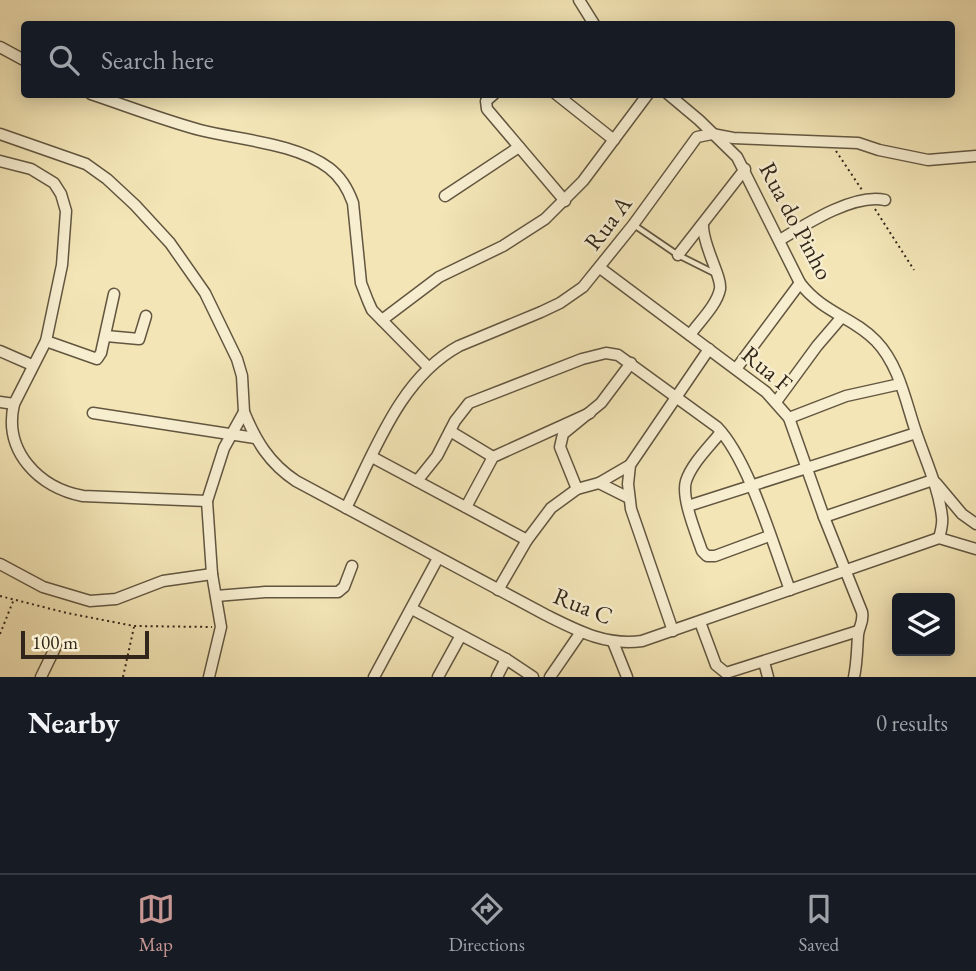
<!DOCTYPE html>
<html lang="en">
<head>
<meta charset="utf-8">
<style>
	:root { --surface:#171b24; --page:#242831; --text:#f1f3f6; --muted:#9ea1a6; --line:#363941; --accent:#c59692 }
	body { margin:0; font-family:"EB Garamond",serif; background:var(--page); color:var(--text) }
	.controls { position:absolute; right:21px; bottom:21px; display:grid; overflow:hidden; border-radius:7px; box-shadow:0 4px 18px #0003 }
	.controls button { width:63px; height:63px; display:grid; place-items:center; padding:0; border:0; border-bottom:2px solid var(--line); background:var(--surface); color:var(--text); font:35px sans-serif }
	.scale { position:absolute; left:21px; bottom:18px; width:128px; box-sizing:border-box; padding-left:7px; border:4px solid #312619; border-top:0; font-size:19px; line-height:24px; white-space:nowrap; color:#312619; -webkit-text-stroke:5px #f7eed0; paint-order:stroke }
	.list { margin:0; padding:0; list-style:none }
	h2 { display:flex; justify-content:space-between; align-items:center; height:91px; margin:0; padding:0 28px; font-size:30px }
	h2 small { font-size:23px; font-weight:400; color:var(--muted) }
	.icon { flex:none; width:38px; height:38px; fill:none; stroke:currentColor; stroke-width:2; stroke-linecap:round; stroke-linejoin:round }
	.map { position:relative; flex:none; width:976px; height:677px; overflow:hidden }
	.search { position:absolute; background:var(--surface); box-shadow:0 4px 18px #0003; left:21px; right:21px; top:21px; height:77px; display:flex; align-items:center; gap:18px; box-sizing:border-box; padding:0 24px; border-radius:7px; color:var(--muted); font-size:26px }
	.sheet { height:196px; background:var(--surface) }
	nav { display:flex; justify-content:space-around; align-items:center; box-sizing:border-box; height:98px; border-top:2px solid var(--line); background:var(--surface); font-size:19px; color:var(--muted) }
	nav a { display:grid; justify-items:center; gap:4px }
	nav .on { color:var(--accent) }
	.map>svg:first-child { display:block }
</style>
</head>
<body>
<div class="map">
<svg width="976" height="677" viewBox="0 0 976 677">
	<rect width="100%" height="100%" fill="#f3e5b6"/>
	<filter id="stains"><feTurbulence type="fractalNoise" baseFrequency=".00286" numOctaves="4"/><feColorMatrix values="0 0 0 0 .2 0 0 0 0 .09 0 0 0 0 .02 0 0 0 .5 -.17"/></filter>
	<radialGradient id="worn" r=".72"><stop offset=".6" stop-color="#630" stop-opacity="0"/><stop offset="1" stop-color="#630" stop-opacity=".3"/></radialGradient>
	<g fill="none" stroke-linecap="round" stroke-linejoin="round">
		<defs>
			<path id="service" d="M634 225 678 255 716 274"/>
			<g id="minor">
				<path d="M579 0 594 24"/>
				<path d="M0 47 24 60"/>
				<path d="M91 94C127 106 163 120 200 130 239 140 296 143 329 168 341 177 348 189 353 203L361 283 368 301 372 310 428 367"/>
				<path d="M494 94 486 101 487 109 565 201"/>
				<path d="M556 94 614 140"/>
				<path d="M668 94 699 120 737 157 800 283C823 313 853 317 876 341 900 366 906 404 917 435 926 461 939 489 942 517 943 524 941 531 939 538"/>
				<path d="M0 134 86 164 107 179 135 205 170 243 205 293 237 359 242 376 244 412 224 448 207 501 212 574 221 627 209 677"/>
				<path d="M0 161 31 169 54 183 61 194 66 211 62 265 46 341 14 404C3 451 39 488 83 496L207 501"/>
				<path d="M445 196 519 147"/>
				<path d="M780 240C806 224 854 193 885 200"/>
				<path d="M678 255 745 169"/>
				<path d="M600 268 766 392 789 418 824 517 862 612C864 622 859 626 858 635 857 650 857 663 854 677"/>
				<path d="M382 320 439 277 503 246 545 219 583 181 648 94"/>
				<path d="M690 335C699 322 717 305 720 289 722 277 703 246 703 226"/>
				<path d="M106 336 139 339 146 316"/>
				<path d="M46 341 97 359 101 353 114 294"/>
				<path d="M0 351 32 365"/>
				<path d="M736 369 800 283"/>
				<path d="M0 402 14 404"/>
				<path d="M776 402 817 346 841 318"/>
				<path d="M244 412C256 441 269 463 296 481L546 615C578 631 606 646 642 641L939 538"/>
				<path d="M93 413 255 438"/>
				<path d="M789 418 846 396 900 384"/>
				<path d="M450 431 493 457"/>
				<path d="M721 432C710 446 692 463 686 481 681 498 696 533 702 551L707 556H715L769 536"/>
				<path d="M372 457 527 540"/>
				<path d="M417 481 437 456 455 421 469 403 582 359 606 353 618 355 717 427C749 460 773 545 790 590"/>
				<path d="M599 483 629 498"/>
				<path d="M936 483 962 514 976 524"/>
				<path d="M577 489 560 447 563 434 601 403 631 363"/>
				<path d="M688 506 916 433"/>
				<path d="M466 507 493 457 590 413"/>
				<path d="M346 508C375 451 400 378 459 346L541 312 560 303 583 287 633 225 697 137 712 134 733 138 858 143 879 150 928 160 976 156"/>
				<path d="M824 517 933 480"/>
				<path d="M939 538 976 549"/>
				<path d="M0 564 43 587 90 601 116 599 163 581 212 574"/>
				<path d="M498 590 527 540 551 508 577 489 599 483 630 465"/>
				<path d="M216 596 265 592H338L344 587 352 566"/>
				<path d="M412 609 506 659 533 677"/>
				<path d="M700 622 716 665 726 673 858 631"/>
				<path d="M673 631 631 509 628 484 630 465 709 349"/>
				<path d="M613 642 627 677"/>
				<path d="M764 662 768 677"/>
				<path d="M41 677 56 646"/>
				<path d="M374 677 438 558"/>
				<path d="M438 677 460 637"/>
				<path d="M497 677 506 659"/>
				<path d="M550 677 581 632"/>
			</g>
		</defs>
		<use href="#service" stroke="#625640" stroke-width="8"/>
		<use href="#minor" stroke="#625640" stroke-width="13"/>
		<g stroke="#312619" stroke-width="2" stroke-dasharray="2 3.5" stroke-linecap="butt">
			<path d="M836 151 862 190"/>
			<path d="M875 209 914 270"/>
			<path d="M0 596 67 613 134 626 212 627"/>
			<path d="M0 634 14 599"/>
			<path d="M123 677 134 627"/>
		</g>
		<use href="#service" stroke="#f7eed0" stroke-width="4.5"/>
		<use href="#minor" stroke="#f7eed0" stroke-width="10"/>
	</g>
	<g text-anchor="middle" stroke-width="5" stroke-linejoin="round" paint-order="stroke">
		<g font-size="24" fill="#312619" stroke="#f7eed0">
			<text transform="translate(796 221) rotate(62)" y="8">Rua do Pinho</text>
			<text transform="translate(608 223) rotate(-53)" y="8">Rua A</text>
			<text transform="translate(767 369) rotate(40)" y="8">Rua F</text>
			<text transform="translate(583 606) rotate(22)" y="8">Rua C</text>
		</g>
	</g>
	<rect width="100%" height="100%" filter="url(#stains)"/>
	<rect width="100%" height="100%" fill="url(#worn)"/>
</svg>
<div class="controls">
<button><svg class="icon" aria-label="layers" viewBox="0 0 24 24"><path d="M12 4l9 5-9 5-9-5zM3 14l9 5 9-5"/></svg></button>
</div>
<div class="scale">100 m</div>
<div class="search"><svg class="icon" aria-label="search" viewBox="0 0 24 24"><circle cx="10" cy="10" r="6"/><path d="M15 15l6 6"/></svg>Search here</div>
</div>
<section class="sheet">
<h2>Nearby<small>0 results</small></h2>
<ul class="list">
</ul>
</section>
<nav>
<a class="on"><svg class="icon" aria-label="map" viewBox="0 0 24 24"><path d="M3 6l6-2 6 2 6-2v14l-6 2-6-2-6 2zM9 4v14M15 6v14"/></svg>Map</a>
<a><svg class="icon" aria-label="directions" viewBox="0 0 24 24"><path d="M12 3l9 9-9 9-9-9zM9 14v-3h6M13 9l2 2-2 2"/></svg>Directions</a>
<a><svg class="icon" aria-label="saved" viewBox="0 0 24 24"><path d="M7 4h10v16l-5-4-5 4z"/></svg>Saved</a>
</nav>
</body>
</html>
